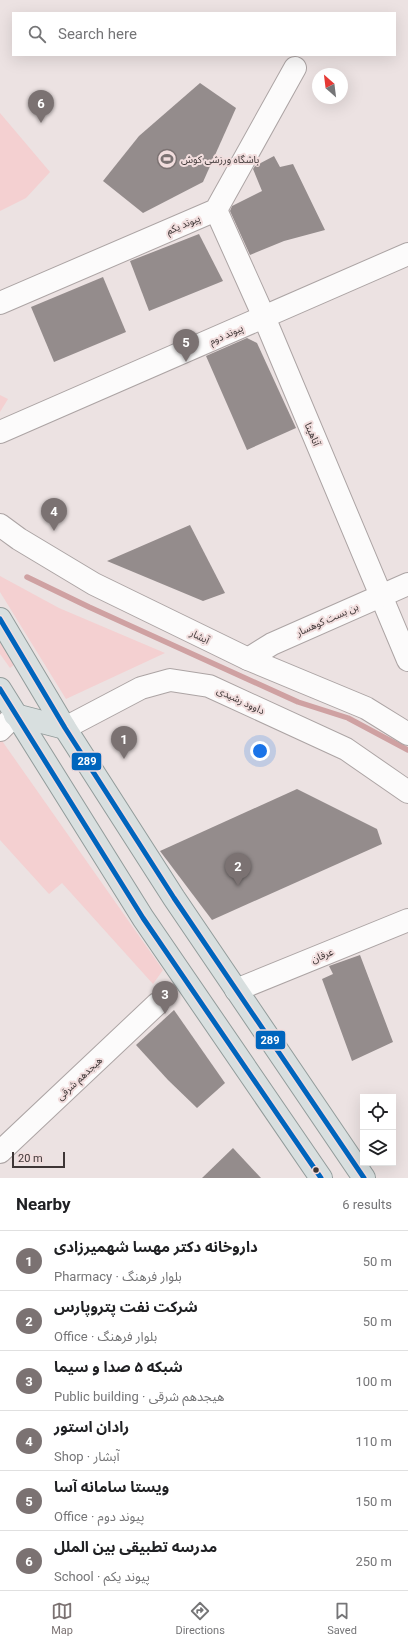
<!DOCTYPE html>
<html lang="en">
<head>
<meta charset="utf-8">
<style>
	:root { --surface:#fff; --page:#f6f6f6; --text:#202124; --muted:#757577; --line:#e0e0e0; --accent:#7b7272 }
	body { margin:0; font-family:Roboto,"Noto Sans Arabic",sans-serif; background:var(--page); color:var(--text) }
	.controls { position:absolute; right:12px; bottom:12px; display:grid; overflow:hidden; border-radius:0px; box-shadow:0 4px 16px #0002 }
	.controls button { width:36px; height:36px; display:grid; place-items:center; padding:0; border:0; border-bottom:1px solid var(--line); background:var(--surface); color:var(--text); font:20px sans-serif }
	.compass { position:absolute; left:312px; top:68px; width:36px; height:36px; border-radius:50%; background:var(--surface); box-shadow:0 4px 16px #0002; rotate:332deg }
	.scale { position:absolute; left:12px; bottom:10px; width:53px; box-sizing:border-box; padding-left:4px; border:2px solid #3e3636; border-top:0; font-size:11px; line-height:14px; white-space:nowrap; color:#3e3636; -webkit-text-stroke:3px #f1dddd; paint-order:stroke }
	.you { position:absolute; left:260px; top:751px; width:14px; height:14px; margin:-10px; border:3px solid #fff; border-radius:50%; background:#1a73e8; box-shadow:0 0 0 6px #1a73e833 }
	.badge { display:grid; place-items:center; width:26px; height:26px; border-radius:50%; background:var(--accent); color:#fff; font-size:13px; font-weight:700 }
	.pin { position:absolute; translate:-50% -33px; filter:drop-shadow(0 1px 2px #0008) }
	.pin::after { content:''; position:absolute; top:21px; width:14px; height:12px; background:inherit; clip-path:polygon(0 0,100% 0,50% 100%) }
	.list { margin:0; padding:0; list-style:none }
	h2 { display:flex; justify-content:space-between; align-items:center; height:52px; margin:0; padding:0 16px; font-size:17px }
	h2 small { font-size:13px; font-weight:400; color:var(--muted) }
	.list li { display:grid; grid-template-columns:26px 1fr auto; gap:12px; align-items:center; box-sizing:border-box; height:60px; padding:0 16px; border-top:1px solid var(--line) }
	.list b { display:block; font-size:15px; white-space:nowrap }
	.list p { margin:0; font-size:13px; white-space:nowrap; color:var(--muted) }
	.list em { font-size:13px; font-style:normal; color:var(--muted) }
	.icon { flex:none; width:22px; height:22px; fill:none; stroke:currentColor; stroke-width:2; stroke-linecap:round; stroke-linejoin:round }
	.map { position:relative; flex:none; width:408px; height:1178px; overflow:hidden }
	.search { position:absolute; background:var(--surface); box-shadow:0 4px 16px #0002; left:12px; right:12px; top:12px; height:44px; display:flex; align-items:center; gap:10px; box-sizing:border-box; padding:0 14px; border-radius:0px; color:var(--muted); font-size:15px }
	.sheet { height:412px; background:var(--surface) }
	nav { display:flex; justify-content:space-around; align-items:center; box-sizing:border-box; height:56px; border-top:1px solid var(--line); background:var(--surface); font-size:11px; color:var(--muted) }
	nav a { display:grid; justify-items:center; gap:2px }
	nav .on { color:var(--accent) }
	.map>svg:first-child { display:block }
</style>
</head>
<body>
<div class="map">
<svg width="408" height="1178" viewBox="0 0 408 1178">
	<rect width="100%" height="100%" fill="#ece2e2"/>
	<g fill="#f4d0d1">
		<path d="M0 113 50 172 26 198 0 211Z"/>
		<path d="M0 395 8 399 0 412Z"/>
		<path d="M0 576 59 608 165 653 66 699 0 592Z"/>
		<path d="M0 638 15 664 10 668 0 654Z"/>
		<path d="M0 738 163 970 153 984 62 883 49 894 0 840Z"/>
	</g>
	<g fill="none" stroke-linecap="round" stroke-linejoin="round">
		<path stroke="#cfa1a2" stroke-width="5.5" d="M27 577 89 607 298 702 348 718 408 750"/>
	</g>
	<g fill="#948c8c">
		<path d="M200 83 236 108 203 182 143 213 103 181 139 136Z"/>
		<path d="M274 156 280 167 293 164 325 230 284 241 250 255 230 211 232 206 262 191 253 169 255 166Z"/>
		<path d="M199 234 223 281 149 311 130 261Z"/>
		<path d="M103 277 126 332 54 362 31 307Z"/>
		<path d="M247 338 257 343 296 428 247 450 206 356Z"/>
		<path d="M190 525 225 593 203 601 107 561Z"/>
		<path d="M297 789 377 829 382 844 212 920 160 851Z"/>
		<path d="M360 955 393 1042 352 1061 322 979 333 974 329 966Z"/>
		<path d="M174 1010 225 1083 197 1108 168 1080 136 1045Z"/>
		<path d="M233 1148 261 1178H202Z"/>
	</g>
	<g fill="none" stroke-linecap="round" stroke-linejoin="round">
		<defs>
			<g id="minor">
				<path d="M216 210 264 317 408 660"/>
				<path d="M0 303 216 210 295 68"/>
				<path d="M0 432 408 254"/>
				<path d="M0 525 19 539 94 584 248 659 366 708 408 734"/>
				<path d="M248 659 272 644 408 584"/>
				<path d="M65 728 141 688 170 680 209 686 346 749 408 792"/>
				<path d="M0 730 15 715"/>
				<path d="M236 990 408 920"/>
				<path d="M0 1152 157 1004"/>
			</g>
			<g id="major">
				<path d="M0 619 65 728 174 898 364 1178"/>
				<path d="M0 689 143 918 321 1178"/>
				<path d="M15 715 65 728"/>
			</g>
		</defs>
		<use href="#minor" stroke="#aca4a4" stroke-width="24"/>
		<use href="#major" stroke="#929c9b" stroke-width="24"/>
		<use href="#minor" stroke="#fcfbfb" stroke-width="22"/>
		<use href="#major" stroke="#d8dfdf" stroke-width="22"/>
		<defs>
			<g id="bus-1">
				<path d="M0 619 65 728 174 898 364 1178"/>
				<path d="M0 689 143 918 321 1178"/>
			</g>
		</defs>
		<use href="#bus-1" stroke="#f1dddd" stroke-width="8"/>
		<use href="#bus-1" stroke="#0065bd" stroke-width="5"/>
	</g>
	<defs>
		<symbol id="stadium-ring" viewBox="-11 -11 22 22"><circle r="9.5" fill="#f1dddd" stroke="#7b7272" stroke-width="1.5"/><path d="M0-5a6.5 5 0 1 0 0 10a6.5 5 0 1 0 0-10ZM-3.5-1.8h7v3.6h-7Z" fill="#7b7272"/></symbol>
	</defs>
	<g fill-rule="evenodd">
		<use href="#stadium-ring" x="156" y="148" width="22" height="22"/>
	</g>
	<circle fill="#3e3636" stroke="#f1dddd" stroke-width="1.5" cx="316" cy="1170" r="3.5"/>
	<g text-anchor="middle" stroke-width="4" stroke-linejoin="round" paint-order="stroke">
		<g font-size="10" fill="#3e3636" stroke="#f1dddd" text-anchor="start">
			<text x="181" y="163">باشگاه ورزشی کوش</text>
		</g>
		<g font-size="10" fill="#3e3636" stroke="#f1dddd">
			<text transform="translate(183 224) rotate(-23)" y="4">پیوند یکم</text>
			<text transform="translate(226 334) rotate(-24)" y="4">پیوند دوم</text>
			<text transform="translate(313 434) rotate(67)" y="4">آناهیتا</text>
			<text transform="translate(327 619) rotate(-24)" y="4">بن بست کوهسار</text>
			<text transform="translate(200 636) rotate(26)" y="4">آبشار</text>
			<text transform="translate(241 700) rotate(25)" y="4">داوود رشیدی</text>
			<text transform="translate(322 955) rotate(-22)" y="4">عرفان</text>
			<text transform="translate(79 1078) rotate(-43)" y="4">هیجدهم شرقی</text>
		</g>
	</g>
	<g stroke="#f1dddd" stroke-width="1.5">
		<rect x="71" y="752" width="31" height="19" rx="4" fill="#0065bd"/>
		<rect x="255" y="1030" width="31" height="20" rx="4" fill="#0065bd"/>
	</g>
	<g font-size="11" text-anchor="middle" font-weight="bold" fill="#fff">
		<text x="87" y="765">289</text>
		<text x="270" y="1044">289</text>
	</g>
</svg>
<div class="controls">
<button><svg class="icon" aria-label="locate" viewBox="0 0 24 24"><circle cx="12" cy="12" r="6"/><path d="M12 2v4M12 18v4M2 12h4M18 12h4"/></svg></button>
<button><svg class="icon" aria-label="layers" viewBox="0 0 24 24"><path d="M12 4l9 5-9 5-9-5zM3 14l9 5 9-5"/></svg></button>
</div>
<svg class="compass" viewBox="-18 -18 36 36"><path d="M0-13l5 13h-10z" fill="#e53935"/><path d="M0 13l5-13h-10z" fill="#757577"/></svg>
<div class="scale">20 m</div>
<div class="you"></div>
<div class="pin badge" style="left:124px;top:759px">1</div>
<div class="pin badge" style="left:238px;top:886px">2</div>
<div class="pin badge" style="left:165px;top:1014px">3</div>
<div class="pin badge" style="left:54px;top:531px">4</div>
<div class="pin badge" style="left:186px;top:362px">5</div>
<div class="pin badge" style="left:41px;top:123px">6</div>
<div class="search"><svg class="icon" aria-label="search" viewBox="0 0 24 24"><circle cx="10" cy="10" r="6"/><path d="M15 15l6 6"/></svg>Search here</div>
</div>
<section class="sheet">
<h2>Nearby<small>6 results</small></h2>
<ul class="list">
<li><span class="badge">1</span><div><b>داروخانه دکتر مهسا شهمیرزادی</b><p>Pharmacy · بلوار فرهنگ</p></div><em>50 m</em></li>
<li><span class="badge">2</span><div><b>شرکت نفت پتروپارس</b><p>Office · بلوار فرهنگ</p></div><em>50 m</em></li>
<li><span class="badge">3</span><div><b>شبکه ۵ صدا و سیما</b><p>Public building · هیجدهم شرقی</p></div><em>100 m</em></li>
<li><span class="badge">4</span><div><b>رادان استور</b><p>Shop · آبشار</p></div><em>110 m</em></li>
<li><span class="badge">5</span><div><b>ویستا سامانه آسا</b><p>Office · پیوند دوم</p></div><em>150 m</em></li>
<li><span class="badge">6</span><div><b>مدرسه تطبیقی بین الملل</b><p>School · پیوند یکم</p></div><em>250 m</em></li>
</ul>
</section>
<nav>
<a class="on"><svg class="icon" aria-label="map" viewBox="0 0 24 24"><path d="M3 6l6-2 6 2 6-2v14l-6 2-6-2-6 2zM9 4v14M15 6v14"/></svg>Map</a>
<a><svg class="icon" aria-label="directions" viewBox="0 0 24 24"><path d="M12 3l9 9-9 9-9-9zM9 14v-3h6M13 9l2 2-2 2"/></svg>Directions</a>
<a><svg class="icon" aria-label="saved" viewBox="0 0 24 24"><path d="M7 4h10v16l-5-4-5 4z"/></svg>Saved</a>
</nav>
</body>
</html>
